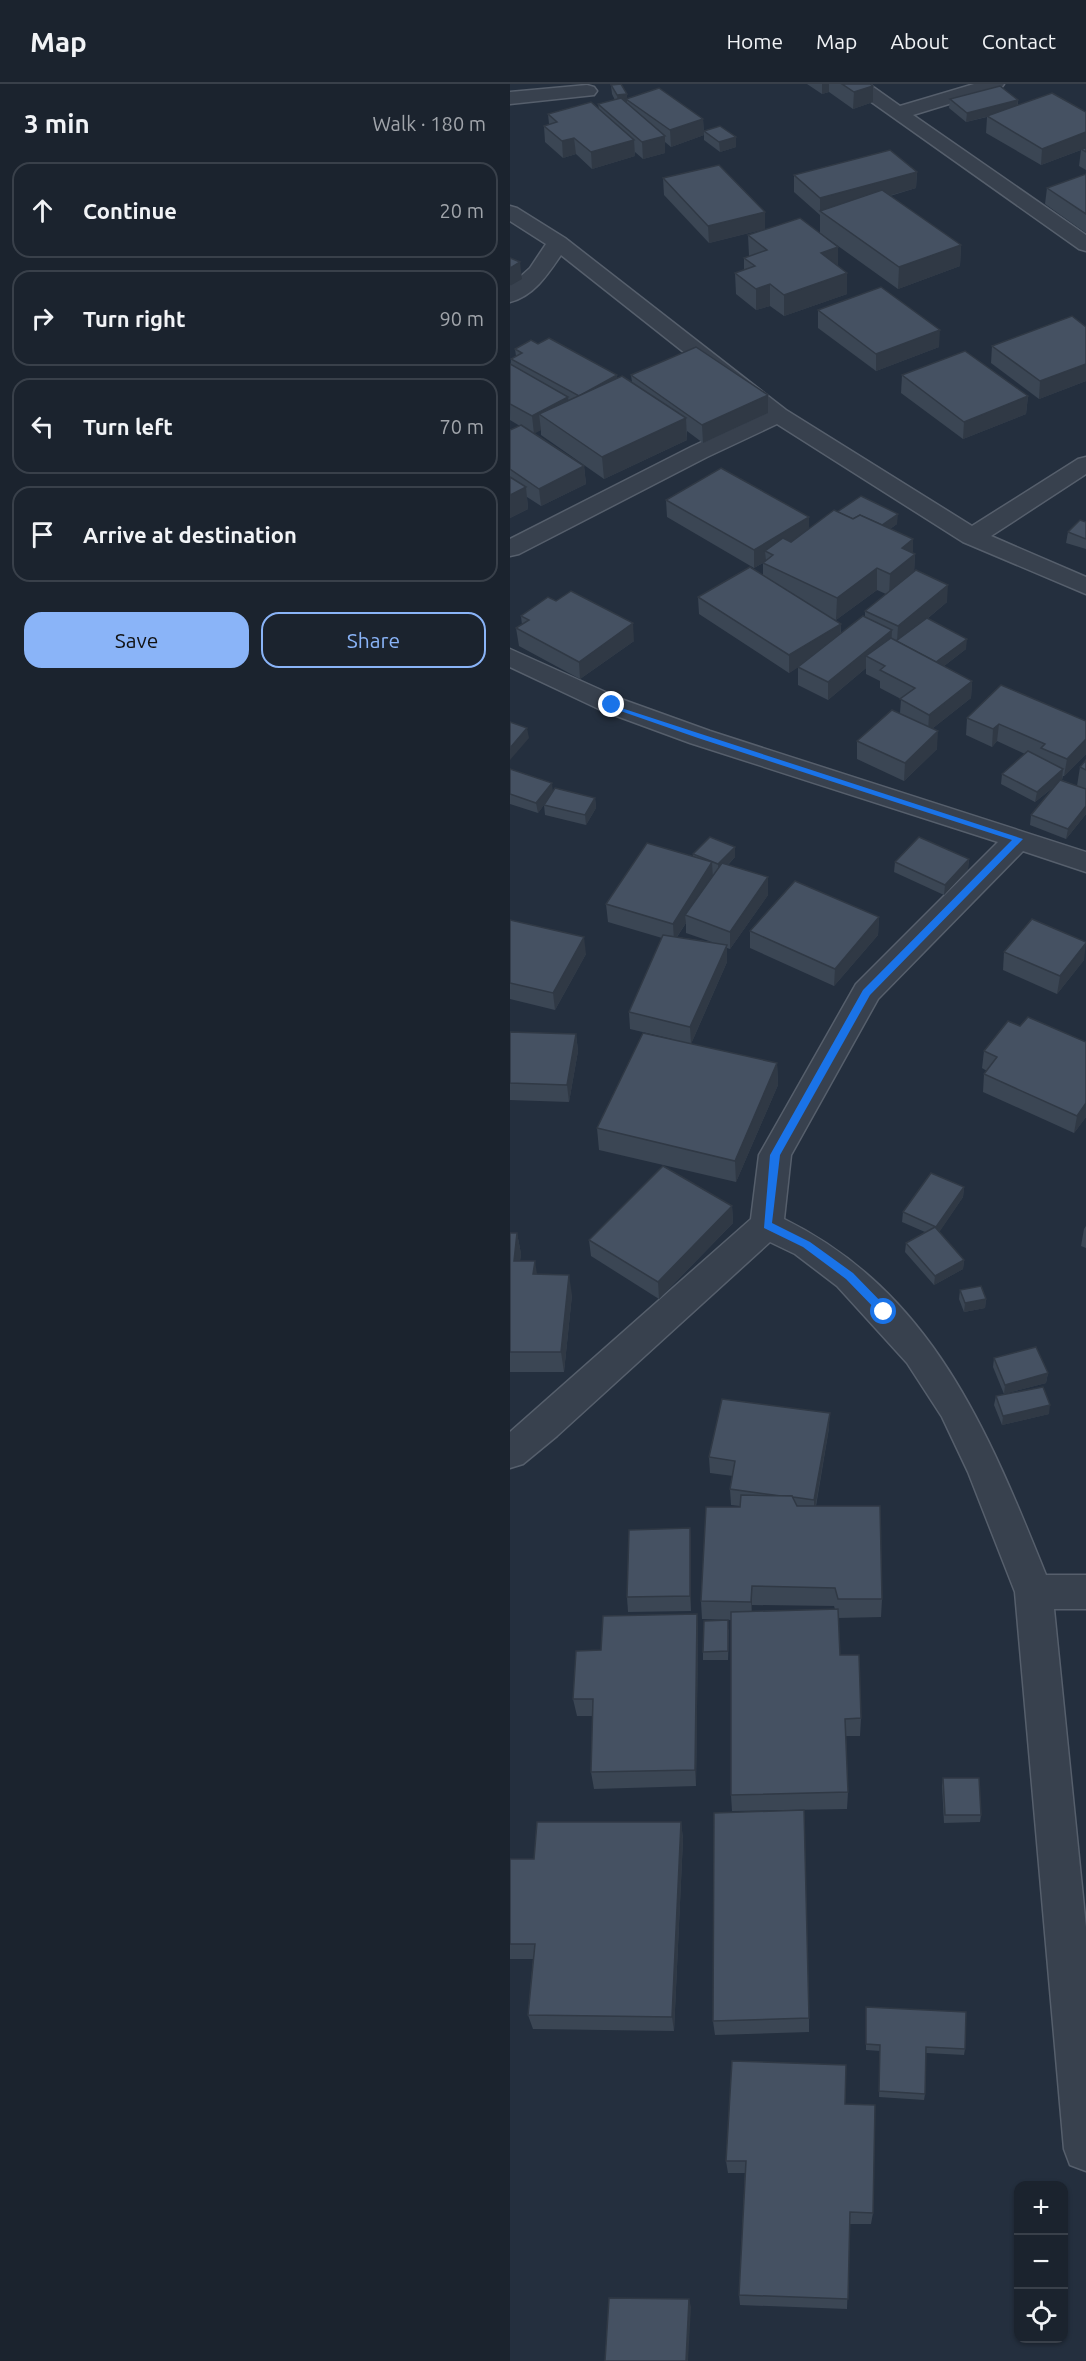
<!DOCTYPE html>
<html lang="en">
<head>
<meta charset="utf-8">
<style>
	:root { --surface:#1b232e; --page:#282f3a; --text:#f1f3f6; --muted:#a0a4aa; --line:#39404a; --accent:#8ab4f8 }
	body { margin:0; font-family:Ubuntu,sans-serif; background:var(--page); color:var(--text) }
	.controls { position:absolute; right:18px; bottom:18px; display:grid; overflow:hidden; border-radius:12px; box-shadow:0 2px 4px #0004 }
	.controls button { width:54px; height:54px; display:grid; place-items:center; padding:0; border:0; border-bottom:2px solid var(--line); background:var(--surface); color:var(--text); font:30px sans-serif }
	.stop { position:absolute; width:18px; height:18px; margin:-14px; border:4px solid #1a73e8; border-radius:50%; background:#fff }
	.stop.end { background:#1a73e8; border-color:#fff; box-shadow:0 2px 6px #0008 }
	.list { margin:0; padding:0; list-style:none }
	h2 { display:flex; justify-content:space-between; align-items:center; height:78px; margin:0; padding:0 24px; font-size:26px }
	h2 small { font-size:20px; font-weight:400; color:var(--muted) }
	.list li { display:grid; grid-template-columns:39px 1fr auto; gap:18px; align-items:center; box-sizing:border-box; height:96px; margin:0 12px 12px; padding:0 12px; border:2px solid var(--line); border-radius:18px }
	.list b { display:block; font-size:22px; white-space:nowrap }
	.list em { font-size:20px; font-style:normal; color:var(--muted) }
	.actions { display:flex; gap:12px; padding:18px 24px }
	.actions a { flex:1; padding:14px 0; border:2px solid var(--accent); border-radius:18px; text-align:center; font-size:21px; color:var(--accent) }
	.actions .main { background:var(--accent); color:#111 }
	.icon { flex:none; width:33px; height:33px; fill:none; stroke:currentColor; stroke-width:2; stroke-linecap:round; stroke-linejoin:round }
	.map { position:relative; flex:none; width:576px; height:2277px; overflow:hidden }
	header { display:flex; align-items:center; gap:36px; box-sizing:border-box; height:84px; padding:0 30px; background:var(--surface); border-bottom:2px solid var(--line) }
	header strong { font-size:28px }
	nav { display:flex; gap:33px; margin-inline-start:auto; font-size:21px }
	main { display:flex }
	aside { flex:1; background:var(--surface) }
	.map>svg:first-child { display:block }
</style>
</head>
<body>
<header>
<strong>Map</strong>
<nav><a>Home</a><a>Map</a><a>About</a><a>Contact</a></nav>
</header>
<main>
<aside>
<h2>3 min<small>Walk · 180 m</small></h2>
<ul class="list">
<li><svg class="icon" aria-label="ahead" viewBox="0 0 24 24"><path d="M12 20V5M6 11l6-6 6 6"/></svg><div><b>Continue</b></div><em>20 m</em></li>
<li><svg class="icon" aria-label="right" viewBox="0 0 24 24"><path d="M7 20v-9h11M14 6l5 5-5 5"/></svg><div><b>Turn right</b></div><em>90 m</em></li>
<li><svg class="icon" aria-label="left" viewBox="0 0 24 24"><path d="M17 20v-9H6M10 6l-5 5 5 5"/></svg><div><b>Turn left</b></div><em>70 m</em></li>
<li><svg class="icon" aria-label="arrive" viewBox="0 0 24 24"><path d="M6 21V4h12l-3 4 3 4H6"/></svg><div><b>Arrive at destination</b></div></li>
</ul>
<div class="actions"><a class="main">Save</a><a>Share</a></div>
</aside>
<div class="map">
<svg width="576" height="2277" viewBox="0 0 576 2277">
	<rect width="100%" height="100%" fill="#242f3e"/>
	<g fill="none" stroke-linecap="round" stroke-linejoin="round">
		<defs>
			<g id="minor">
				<path d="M336 0H359L390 22 464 0H494L491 4 403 31 576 151V167L569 165Z"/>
				<path d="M77 1 84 3 87 7 84 11 0 20V8Z"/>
				<path d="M0 122 7 124 55 154 276 326 462 442 568 375 576 373V390L481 452 576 493V510L453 458 267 340 197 373 9 470 0 472V455L181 363 252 330 51 171C38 190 24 212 0 218V202L20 184 36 160 0 137Z"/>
				<path d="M0 565 111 615 200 647 576 768V788L513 767 368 915 281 1071 274 1135C422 1208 478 1347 536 1491H576V1525H544L576 1843V2087L560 2081 554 2065 505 1508 458 1388 432 1333 397 1279 327 1202 285 1170 260 1158 47 1352 13 1380 0 1384V1348L241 1135 249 1071 346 900 488 758 180 659 93 627 0 583Z"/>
			</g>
		</defs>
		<use href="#minor" stroke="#565f6c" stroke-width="3"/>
		<use href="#minor" fill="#38414e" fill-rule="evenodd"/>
	</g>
	<g fill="#3b4654" fill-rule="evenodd">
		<path d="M297 0H360L363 18 343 25 319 8 312 10Z"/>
		<path d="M101 1 117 15 193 35 194 51 161 63 155 58V69L133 75 125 68V72L82 85 66 70 53 74 35 58 34 42 39 40 38 30 89 25 88 20 105 16 102 10Z"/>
		<path d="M440 15 508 16V21L576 28V86L569 82 571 66 531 81 476 49 477 33 456 38 439 24Z"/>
		<path d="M194 47 226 53V63L210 68 194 56Z"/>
		<path d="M407 88 406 104 380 112 451 161 450 182 388 205 310 149V131L284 108V91Z"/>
		<path d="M576 90V149L535 120 537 104Z"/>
		<path d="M153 94 255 145 199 159 154 111Z"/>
		<path d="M238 151 328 163V182L337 189V210L274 232 260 222 246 226 226 210 225 189 234 186V174L239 172Z"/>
		<path d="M308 226 429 263 366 287 308 244Z"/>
		<path d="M576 243V297L529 315 481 279 482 262Z"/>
		<path d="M28 260 107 291V294L122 298 121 291 258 329 193 359 177 347V356L94 395 31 351V346L24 349 74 382 76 400 31 422 17 413 18 425 0 434V345V346L10 342 0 336 1 275 6 272 5 265Z"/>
		<path d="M392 291 518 312 516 330 453 355 391 309Z"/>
		<path d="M156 416 299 433V445L327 428 387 440 380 445 403 455V469L405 470 404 488 437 518 417 535 456 565 434 582 462 597 461 614 423 644 427 665 394 697 347 675V657L390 629 391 615 370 604V597L356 590V584L318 616 288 601V583L279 589 189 530 188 513 253 491V479L244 484 157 433ZM367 506 376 510 355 527V533L331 550V540L319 533 326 536Z"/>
		<path d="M576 438V465L556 459 558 448Z"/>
		<path d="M11 532 124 557 70 595 9 562 6 544 12 541Z"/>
		<path d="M457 634 576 637V670L554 692H553L552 696 567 702 570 683 576 676V730L556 755 520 741 521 731 545 702 525 718 491 700 492 690 515 670 487 657 482 663 456 651Z"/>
		<path d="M0 685 43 707 85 714 86 724 76 741 35 731 34 721 36 718 28 729 0 720Z"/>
		<path d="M225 763V773L218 781 258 793V811L220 865 217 864V878L181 960 267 979 268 1001 226 1098 89 1066 87 1044 162 955 120 945 119 928 152 854 98 838 96 820 183 772V770ZM176 839V849L202 858 167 853Z"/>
		<path d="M459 775 458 785 434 811 384 788 385 778Z"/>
		<path d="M369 833 368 851 324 902 240 864V847Z"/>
		<path d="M0 836 76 870 45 926 0 915Z"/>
		<path d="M494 868 574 876 547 910 493 886Z"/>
		<path d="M0 948 66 950 68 967 59 1018 0 1016Z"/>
		<path d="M576 958V1033L564 1049 473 1008 474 990 477 987 472 984 474 967Z"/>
		<path d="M454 1103 453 1113 429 1148 454 1176 453 1185 424 1201 395 1168 396 1159 415 1148 392 1138 393 1128Z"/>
		<path d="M222 1122 223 1139 149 1215 81 1172 79 1156Z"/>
		<path d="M576 1142V1164L571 1162 574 1145Z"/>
		<path d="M0 1149H7L11 1170 10 1177 27 1190 62 1211 54 1288H0Z"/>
		<path d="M450 1206 476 1215 475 1224 454 1228 449 1215Z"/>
		<path d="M484 1274 538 1289 536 1299 494 1310 483 1283Z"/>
		<path d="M486 1312 539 1330 492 1341 484 1321Z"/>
		<path d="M319 1344 306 1422 372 1515 371 1533 328 1534 330 1571 351 1634 350 1652H336L338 1708 337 1725 222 1727 221 1711V1536L192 1535 191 1517 230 1422 221 1421 220 1405 223 1392 200 1389 199 1373ZM242 1521 324 1522 325 1525 242 1527Z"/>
		<path d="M180 1444 181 1459V1527L118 1528 117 1513Z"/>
		<path d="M187 1530 188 1548 186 1702 84 1705 81 1688 83 1632H67L63 1615 91 1566Z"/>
		<path d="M219 1545 218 1576H193V1568Z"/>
		<path d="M433 1694 471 1731 470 1738 434 1739 432 1702Z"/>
		<path d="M171 1738 173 1755 164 1947 23 1945 18 1931 23 1875H0V1775H24Z"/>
		<path d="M356 1930 455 1965 454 1971 416 1969 415 2010 414 2016 369 2013 370 1967 356 1966Z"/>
		<path d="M299 1934V1948L205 1951 203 1937Z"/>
		<path d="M335 2020 363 2129 361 2140H340L337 2225 230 2221 229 2211 235 2089H218L216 2077Z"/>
	</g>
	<g fill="#303945">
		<path d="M312 0H319V8L312 10Z"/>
		<path d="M363 2V18L343 25 344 8Z"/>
		<path d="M117 10V19L108 21 107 11Z"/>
		<path d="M508 16 507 25 456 38 457 29Z"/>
		<path d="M193 35 194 51 161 63 160 46Z"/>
		<path d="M576 48V64L531 81 532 65Z"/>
		<path d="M155 52V69L133 75 132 58Z"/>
		<path d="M226 53V63L210 68 209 58Z"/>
		<path d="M64 54 66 70 53 74 52 57Z"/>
		<path d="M124 56 125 72 82 85 81 68Z"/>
		<path d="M407 88 406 104 314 130 310 127V131V114Z"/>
		<path d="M255 128V145L199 159 198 142Z"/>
		<path d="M451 161 450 182 388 205 389 183Z"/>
		<path d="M328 163V184L311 169Z"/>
		<path d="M10 178 12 195 0 202V184Z"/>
		<path d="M337 189V210L274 232V211Z"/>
		<path d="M260 200V222L246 226V205Z"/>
		<path d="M430 246 429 263 366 287V270Z"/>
		<path d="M576 280V297L529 315 530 297Z"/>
		<path d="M107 291 108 308 69 312Z"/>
		<path d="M258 311V329L193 359 192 341Z"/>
		<path d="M518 312 516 330 453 355 454 338Z"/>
		<path d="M58 313 60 330H29L31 346 24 350 22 332Z"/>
		<path d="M176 334 177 356 94 395 92 373Z"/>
		<path d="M74 382 76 400 31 422 29 405Z"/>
		<path d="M16 403 18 425 0 434V411Z"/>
		<path d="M388 430 387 440 362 457 363 447Z"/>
		<path d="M299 433V450L263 471 255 467 256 477 244 484V466Z"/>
		<path d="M403 455V472L405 470 404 492 379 512 380 490 392 464Z"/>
		<path d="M367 484V506L326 536 327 514Z"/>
		<path d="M438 501 437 518 388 559 387 558 388 542Z"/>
		<path d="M123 539 124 557 70 595 69 578Z"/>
		<path d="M331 540 330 558 279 589V571Z"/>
		<path d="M382 546 381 564 356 572V584L318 616V598Z"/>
		<path d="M457 555 456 565 425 589V578Z"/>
		<path d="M462 597 461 614 418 648 419 631Z"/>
		<path d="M489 640 487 657 482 663 483 645Z"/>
		<path d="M17 644 19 654 0 676V664Z"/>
		<path d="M428 647 427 665 394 697 395 679Z"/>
		<path d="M576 655V670L554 692 557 675Z"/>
		<path d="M553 685 552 696 525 718 527 708Z"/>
		<path d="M42 699 43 709 28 729 26 719Z"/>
		<path d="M85 714 86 724 76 741 75 731Z"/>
		<path d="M576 722V730L556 755 558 745Z"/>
		<path d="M225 763V773L209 790 208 780Z"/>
		<path d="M459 775 458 785 434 811 435 801Z"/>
		<path d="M202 778 203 795 175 831 176 839 164 857 163 840Z"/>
		<path d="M258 793V811L220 865V848Z"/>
		<path d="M369 833 368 851 324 902 325 885Z"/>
		<path d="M74 853 76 870 45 926 43 909Z"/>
		<path d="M576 859 574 876 547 910 550 892Z"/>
		<path d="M217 861V878L181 960 180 943Z"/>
		<path d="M66 950 68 967 59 1018 57 1001Z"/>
		<path d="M267 979 268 1001 226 1098 225 1077Z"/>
		<path d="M576 1019V1033L564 1049 567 1032Z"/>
		<path d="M454 1103 453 1113 426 1153V1143Z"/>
		<path d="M222 1122 223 1139 149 1215 148 1198Z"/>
		<path d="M7 1149 11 1170 7 1197 4 1177Z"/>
		<path d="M454 1176 453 1185 424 1201 425 1192Z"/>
		<path d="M25 1177 28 1197 23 1190Z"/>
		<path d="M59 1191 62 1211 54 1288 51 1268Z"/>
		<path d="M476 1215 475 1224 454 1228 455 1219Z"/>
		<path d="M538 1289 536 1299 494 1310 495 1301Z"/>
		<path d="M540 1321 539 1330 492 1341 493 1332Z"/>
		<path d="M320 1329 319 1344 304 1431V1416Z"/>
		<path d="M180 1444 181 1459V1527L180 1512Z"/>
		<path d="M242 1502V1536L241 1518Z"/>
		<path d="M187 1530 188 1548 186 1702 185 1686Z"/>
		<path d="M171 1738 173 1755 164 1947 162 1933Z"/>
		<path d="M179 2215 181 2223 178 2277H176Z"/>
	</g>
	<g fill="#455162" stroke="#303945" stroke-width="1.5">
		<path d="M111 0 117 10 107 11 101 1Z"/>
		<path d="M332 0H360L363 2 344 8Z"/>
		<path d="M490 2 508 16 457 29 440 15Z"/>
		<path d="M149 4 193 35 160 46 116 15Z"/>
		<path d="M542 9 576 28V48L532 65 477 32Z"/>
		<path d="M111 14 155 52 132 58 88 20Z"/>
		<path d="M81 18 124 56 81 68 64 54 52 57 34 42 47 38 38 30Z"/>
		<path d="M210 42 226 53 209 58 194 47Z"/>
		<path d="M576 64V68L571 65Z"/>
		<path d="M380 66 407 88 310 114 284 91Z"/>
		<path d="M209 81 255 128 198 142 153 94Z"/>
		<path d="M576 90V130L537 104Z"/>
		<path d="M372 106 451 161 389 183 310 127Z"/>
		<path d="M290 134 328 163 311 169 337 189 274 211 260 200 246 205 225 189 245 182 234 174 257 166 238 151Z"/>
		<path d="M0 174 10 178 0 184Z"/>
		<path d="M371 203 430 246 366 270 308 226Z"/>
		<path d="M562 232 576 243V280L530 297 482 262Z"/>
		<path d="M39 254 107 291 69 312 1 275 12 269 5 265 21 256 28 260Z"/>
		<path d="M186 263 258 311 192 341 121 291Z"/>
		<path d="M455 267 518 312 454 338 392 291Z"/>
		<path d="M0 280 58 313 22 332 0 320Z"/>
		<path d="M112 292 176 334 92 373 29 330Z"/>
		<path d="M11 341 74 382 29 405 0 385V346Z"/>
		<path d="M211 384 299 433 244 466 156 416Z"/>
		<path d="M0 393 16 403 0 411Z"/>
		<path d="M351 412 388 430 372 441 350 431 343 435 327 428Z"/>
		<path d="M324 426 343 435 350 431 403 455 392 464 405 470 380 490 367 484 327 514 253 479 263 471 255 467 273 454 281 458Z"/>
		<path d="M570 436 576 438V455L558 448Z"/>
		<path d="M240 483 331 540 279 571 188 513Z"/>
		<path d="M406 486 438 501 388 542 355 527Z"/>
		<path d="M61 507 123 539 69 578 6 544 19 536 11 532 38 513 46 517Z"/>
		<path d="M353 532 382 546 318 598 288 583Z"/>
		<path d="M417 534 457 555 426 578 386 557Z"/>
		<path d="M381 554 462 597 419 631 390 615 405 604 370 586 375 582 356 572Z"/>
		<path d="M491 601 576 637V655L557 675 531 664 535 660 489 640 483 645 457 634Z"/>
		<path d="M382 626 428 647 395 679 347 657Z"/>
		<path d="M0 638 17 644 0 664Z"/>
		<path d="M518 667 553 685 527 708 492 690Z"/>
		<path d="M576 676V686L570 683Z"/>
		<path d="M0 685 42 699 26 719 0 710Z"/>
		<path d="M550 696 576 705V722L558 745 521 731Z"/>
		<path d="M45 704 85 714 75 731 34 721Z"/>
		<path d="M200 753 225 763 208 780 183 770Z"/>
		<path d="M409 753 459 775 435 801 385 778Z"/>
		<path d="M137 759 202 778 163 840 96 820Z"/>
		<path d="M212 779 258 793 220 848 175 831Z"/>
		<path d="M285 797 369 833 325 885 240 847Z"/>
		<path d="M522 835 576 858V859L550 892 494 868Z"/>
		<path d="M0 836 74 853 43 909 0 899Z"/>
		<path d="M153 851 217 861 180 943 119 928Z"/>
		<path d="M518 933 576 958V1019L567 1032 474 990 487 973 474 967 498 937 510 942Z"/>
		<path d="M0 948 66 950 57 1001 0 999Z"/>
		<path d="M133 949 267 979 225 1077 87 1044Z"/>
		<path d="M153 1082 222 1122 148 1198 79 1156Z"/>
		<path d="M421 1089 454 1103 426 1143 393 1128Z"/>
		<path d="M425 1143 454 1176 425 1192 396 1159Z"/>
		<path d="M0 1149H7L4 1177H25L23 1190 59 1191 51 1268H0Z"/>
		<path d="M471 1202 476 1215 455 1219 450 1206Z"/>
		<path d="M526 1263 538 1289 495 1301 484 1274Z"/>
		<path d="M533 1303 540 1321 493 1332 486 1312Z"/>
		<path d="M212 1315 320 1329 304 1416 283 1413 282 1412H271L220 1405 225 1377 199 1373Z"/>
		<path d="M231 1411 282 1412 287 1422H370L372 1515H328L325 1504 242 1502 241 1518 191 1517 196 1423H230Z"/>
		<path d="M180 1444V1512L117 1513 119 1446Z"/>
		<path d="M328 1525 330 1571H349L351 1634 335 1635 338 1708 221 1711V1528Z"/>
		<path d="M187 1530 185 1686 81 1688 83 1615H63L66 1567 91 1566 93 1532Z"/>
		<path d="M218 1536V1567L193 1568 194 1537Z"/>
		<path d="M433 1694H469L471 1731H435Z"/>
		<path d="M294 1726 299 1934 203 1937 204 1729Z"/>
		<path d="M27 1738H171L162 1933 18 1931 25 1860H0V1775H24Z"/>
		<path d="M356 1923 456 1928 455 1965 416 1963 415 2010 369 2007 370 1961 356 1960Z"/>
		<path d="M222 1977 336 1981 335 2020 365 2021 363 2129 340 2128 338 2215 229 2211 236 2077H216Z"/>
		<path d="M99 2214 179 2215 176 2277H95Z"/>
	</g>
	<path fill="#1a73e8" d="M99 620 513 755 360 911 270 1071 262 1139 300 1158 343 1189 378 1225V1231H371L336 1195 293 1163 254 1144 260 1071 353 906 502 756 188 654 99 623Z"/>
</svg>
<div class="controls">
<button>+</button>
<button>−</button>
<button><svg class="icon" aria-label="locate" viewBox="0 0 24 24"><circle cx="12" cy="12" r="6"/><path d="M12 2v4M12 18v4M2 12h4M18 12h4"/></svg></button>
</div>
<div class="stop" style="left:374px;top:1228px"></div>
<div class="stop end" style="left:102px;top:621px"></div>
</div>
</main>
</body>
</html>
